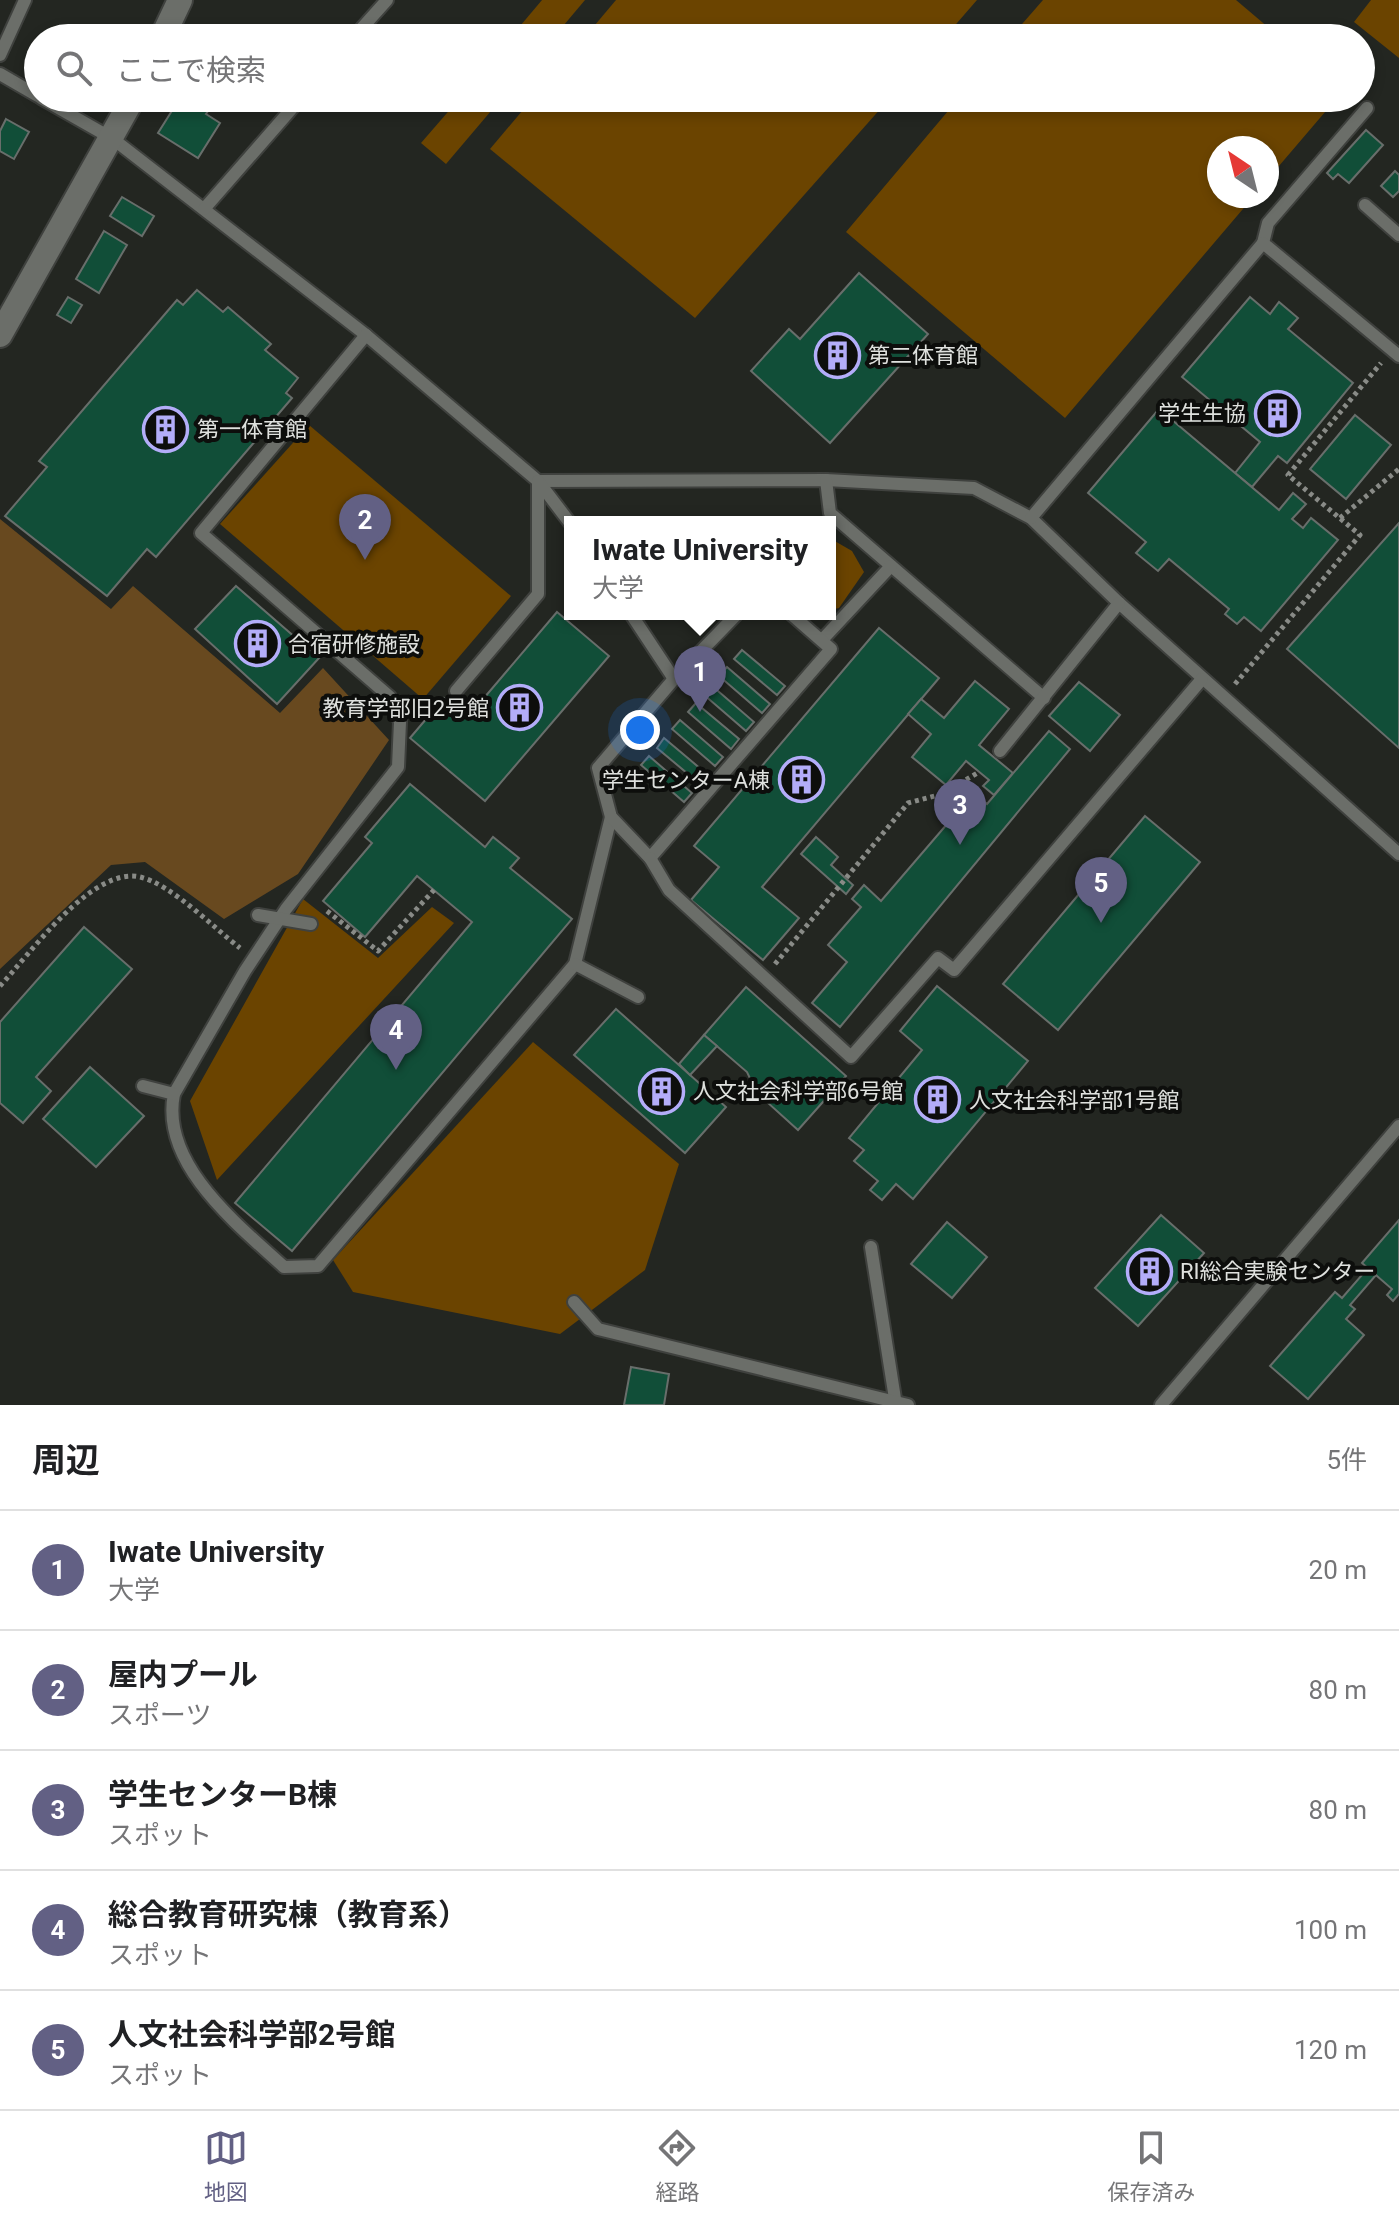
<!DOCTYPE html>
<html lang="ja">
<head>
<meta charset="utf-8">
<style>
	:root { --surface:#fff; --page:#f6f6f6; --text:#202124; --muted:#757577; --line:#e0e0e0; --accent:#626084 }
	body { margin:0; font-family:Roboto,"Noto Sans JP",sans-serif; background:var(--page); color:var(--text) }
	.compass { position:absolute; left:1207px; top:136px; width:72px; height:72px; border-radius:50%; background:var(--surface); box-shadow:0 4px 12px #0003; rotate:325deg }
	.you { position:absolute; left:640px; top:730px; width:28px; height:28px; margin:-20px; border:6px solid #fff; border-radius:50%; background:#1a73e8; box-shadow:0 0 0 12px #1a73e833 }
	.badge { display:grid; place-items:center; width:52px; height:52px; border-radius:50%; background:var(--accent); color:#fff; font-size:26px; font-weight:700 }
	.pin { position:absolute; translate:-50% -66px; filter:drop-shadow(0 2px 4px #0008) }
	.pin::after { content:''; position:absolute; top:42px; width:28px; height:24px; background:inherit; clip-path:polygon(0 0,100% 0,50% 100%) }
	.popup { position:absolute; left:564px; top:516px; width:272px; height:104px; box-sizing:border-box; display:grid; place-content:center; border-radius:0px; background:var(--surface); filter:drop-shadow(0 2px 6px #0005); font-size:26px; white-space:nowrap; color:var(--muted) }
	.popup b { font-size:30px; color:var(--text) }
	.popup::after { content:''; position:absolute; left:50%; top:100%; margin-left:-16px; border:16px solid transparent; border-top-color:var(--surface) }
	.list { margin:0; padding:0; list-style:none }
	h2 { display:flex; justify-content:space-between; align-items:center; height:104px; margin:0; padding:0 32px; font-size:34px }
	h2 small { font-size:26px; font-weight:400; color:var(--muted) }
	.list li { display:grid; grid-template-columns:52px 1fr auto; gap:24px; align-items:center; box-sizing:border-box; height:120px; padding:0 32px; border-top:2px solid var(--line) }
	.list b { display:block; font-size:30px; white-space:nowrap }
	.list p { margin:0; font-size:26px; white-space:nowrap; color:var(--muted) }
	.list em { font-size:26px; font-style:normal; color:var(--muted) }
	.icon { flex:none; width:44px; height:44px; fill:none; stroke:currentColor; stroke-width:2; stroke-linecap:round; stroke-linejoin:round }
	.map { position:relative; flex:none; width:1399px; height:1405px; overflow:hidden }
	.search { position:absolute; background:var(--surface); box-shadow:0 4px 12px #0003; left:24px; right:24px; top:24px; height:88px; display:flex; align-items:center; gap:20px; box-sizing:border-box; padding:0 28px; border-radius:44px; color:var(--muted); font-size:30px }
	.sheet { height:704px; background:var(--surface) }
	nav { display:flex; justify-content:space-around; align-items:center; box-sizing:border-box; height:112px; border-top:2px solid var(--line); background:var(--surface); font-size:22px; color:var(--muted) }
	nav a { display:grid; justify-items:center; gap:4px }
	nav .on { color:var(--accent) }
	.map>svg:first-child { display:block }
</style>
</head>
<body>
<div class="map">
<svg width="1399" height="1405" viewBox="0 0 1399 1405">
	<rect width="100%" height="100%" fill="#232621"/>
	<g fill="#6b4400">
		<path d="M542 0H585L553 38H510Z"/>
		<path d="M616 0H977L944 38H584Z"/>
		<path d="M1043 0H1236L1281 38H1010Z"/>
		<path d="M1371 0H1399V58L1354 22Z"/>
		<path d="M460 98H502L446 164 421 143Z"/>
		<path d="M533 98H890L695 318 490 149Z"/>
		<path d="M959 98H1337L1267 180V148H1219V196H1254L1065 418 846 232Z"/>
		<path d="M309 425 511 596 423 699 220 524Z"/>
		<path d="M833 540 852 551 864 572 839 608 830 610V542Z"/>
		<path d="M303 899 378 958 432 907 454 923 217 1180 190 1101Z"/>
		<path d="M533 1042 679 1164 645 1270 560 1334 353 1292 333 1260Z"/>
	</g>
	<path fill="#68491f" d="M0 519 111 609 133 586 280 713 323 668 389 740 298 874 224 919 145 862 111 865 0 969Z"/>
	<g fill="#114e38" stroke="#686e6b" stroke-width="2">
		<path d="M180 98H217L206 114 220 123 198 158 158 133Z"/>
		<path d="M6 119 29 132 14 159 0 151V131Z"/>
		<path d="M1366 130 1383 145 1349 183 1338 174 1333 179 1327 173Z"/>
		<path d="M1395 171 1399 175V191L1393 197 1381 186Z"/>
		<path d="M122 197 154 216 142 236 110 216Z"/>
		<path d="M104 231 127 245 99 293 76 279Z"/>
		<path d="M859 273 928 334 830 443 751 371 789 329 800 339Z"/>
		<path d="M197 290 223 312 228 307 271 344 265 350 298 378 286 393 292 398 156 557 147 549 107 596 5 516 47 467 39 461 177 300 183 305Z"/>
		<path d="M68 297 82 305 71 323 57 315Z"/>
		<path d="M1250 297 1270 314 1279 302 1298 318 1288 329 1353 383 1287 463 1278 456 1252 487 1235 473 1260 442 1182 377Z"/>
		<path d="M1159 409 1279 510 1293 493 1306 504 1292 519 1303 528 1311 518 1338 540 1261 631 1244 617 1237 624 1225 614 1229 609 1169 559 1158 571 1136 553 1146 542 1088 493Z"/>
		<path d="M1355 415 1391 445 1346 499 1310 469Z"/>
		<path d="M1399 523V748L1287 649Z"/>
		<path d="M236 586 319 658 277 704 195 629Z"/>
		<path d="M557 612 609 656 485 801 410 738 444 698 467 718Z"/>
		<path d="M879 628 939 678 762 887 799 918 763 960 691 900 719 867 694 846Z"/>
		<path d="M742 650 785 686 777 695 734 659Z"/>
		<path d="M727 667 770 704 762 713 719 676Z"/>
		<path d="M975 681 1009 709 979 745 1013 773 994 795 983 786 989 780 966 761 946 785 912 757 931 734 908 714 921 699 944 718Z"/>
		<path d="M1079 682 1120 715 1090 751 1049 716Z"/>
		<path d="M711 685 754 722 746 731 703 694Z"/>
		<path d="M696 703 739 739 731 749 688 712Z"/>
		<path d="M680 720 723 757 715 766 672 729Z"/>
		<path d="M1049 731 1070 749 840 1027 812 1003 847 962 828 945 861 907 852 899 864 885 881 901 966 802 958 795 966 786 987 804Z"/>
		<path d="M664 738 708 775 700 784 657 748Z"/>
		<path d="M649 756 692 793 684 802 641 765Z"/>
		<path d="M410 784 485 847 493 837 519 858 510 868 572 919 292 1251 235 1203 472 922 417 876 365 937 323 901 372 843 365 837Z"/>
		<path d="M1145 816 1200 862 1058 1030 1003 984Z"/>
		<path d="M816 837 838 857 831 865 853 885 846 894 801 854Z"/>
		<path d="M84 927 132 969 36 1077 51 1091 23 1123 0 1103V1022Z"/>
		<path d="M937 986 1028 1061 913 1199 896 1184 882 1200 870 1190 878 1181 854 1161 864 1150 849 1138 922 1050 900 1031Z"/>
		<path d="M746 987 846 1076 798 1130 757 1093 747 1072 704 1035Z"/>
		<path d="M616 1009 726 1107 685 1153 574 1055Z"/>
		<path d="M704 1035 717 1046 690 1075 679 1064Z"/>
		<path d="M90 1067 144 1116 96 1167 43 1119Z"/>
		<path d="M1161 1215 1204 1253 1138 1326 1095 1288Z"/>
		<path d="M1399 1220V1294L1393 1301 1387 1295 1392 1289 1362 1263Z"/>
		<path d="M947 1222 987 1257 952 1298 911 1264Z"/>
		<path d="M1368 1268 1376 1275 1350 1305 1355 1309 1346 1319 1364 1335 1308 1399 1270 1366 1335 1292 1342 1298Z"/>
		<path d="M631 1367 669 1374 664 1405H624Z"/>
	</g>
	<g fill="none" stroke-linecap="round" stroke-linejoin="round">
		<defs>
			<g id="service">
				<path d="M353 38 387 0"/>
				<path d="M0 55 25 0"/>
				<path d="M0 74 38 96"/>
				<path d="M41 98 113 139 366 335 538 481 826 480 974 488 1031 518 1119 603 1399 854"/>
				<path d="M1365 205 1399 235"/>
				<path d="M204 209 301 98"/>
				<path d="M1263 243 1268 223 1367 108"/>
				<path d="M366 335 201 533 390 697 400 722 398 767 286 909 245 971 174 1094C160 1164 238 1225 284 1267L318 1266 575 964 611 817"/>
				<path d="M826 480 830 513 1044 698"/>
				<path d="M538 481 570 523"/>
				<path d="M1031 518 1263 243 1399 356"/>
				<path d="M631 614 674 679 737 614"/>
				<path d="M822 640 891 566"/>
				<path d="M674 679 598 768 611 817 650 858 831 649 791 614"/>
				<path d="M456 691 538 594V481"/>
				<path d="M1000 751 1119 603"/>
				<path d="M650 858 669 890 851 1057 938 958 954 970 1202 679"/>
				<path d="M258 915 311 924"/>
				<path d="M575 964 638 997"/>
				<path d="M143 1086 174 1094"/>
				<path d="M871 1247 896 1405"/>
				<path d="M574 1302 598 1329 908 1405"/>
				<path d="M1161 1405 1399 1126"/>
			</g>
			<g id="tertiary">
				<path d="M162 38 180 0"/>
				<path d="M0 335 133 98"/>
			</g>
		</defs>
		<use href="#service" stroke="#3f413e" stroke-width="16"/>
		<use href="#tertiary" stroke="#3f413e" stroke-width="28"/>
		<g stroke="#898b87" stroke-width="5" stroke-dasharray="4 4" stroke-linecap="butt">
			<path d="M1340 518 1399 469"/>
			<path d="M1235 684 1360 535 1288 475 1381 363"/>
			<path d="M327 911 378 951 434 890"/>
			<path d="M775 964 908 803 942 794 979 772"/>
			<path d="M0 986C30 954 92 866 140 877 171 884 214 928 240 948"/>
		</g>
		<use href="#service" stroke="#6b6e69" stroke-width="12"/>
		<use href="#tertiary" stroke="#6b6e69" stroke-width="24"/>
	</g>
	<defs>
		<symbol id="building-ring" viewBox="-11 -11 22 22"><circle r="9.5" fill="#0d0e0c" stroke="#b3adf9" stroke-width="1.5"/><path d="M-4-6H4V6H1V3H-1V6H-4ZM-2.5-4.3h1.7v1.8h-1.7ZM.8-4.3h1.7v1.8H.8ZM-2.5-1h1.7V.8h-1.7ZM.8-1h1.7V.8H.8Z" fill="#b3adf9"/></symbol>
	</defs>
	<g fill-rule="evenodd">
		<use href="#building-ring" x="812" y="330" width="51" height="51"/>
		<use href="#building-ring" x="1252" y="388" width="51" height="51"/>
		<use href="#building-ring" x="140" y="404" width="51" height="51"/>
		<use href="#building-ring" x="232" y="618" width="51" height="51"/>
		<use href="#building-ring" x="494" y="682" width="51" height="51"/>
		<use href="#building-ring" x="776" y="754" width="51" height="51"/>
		<use href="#building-ring" x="636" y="1066" width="51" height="51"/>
		<use href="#building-ring" x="912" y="1074" width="51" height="51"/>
		<use href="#building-ring" x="1124" y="1246" width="51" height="51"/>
	</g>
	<g text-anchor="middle" stroke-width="8" stroke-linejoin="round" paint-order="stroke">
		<g font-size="22" fill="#dfe1de" stroke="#0d0e0c" text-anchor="start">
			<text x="868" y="363">第二体育館</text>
			<text x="1246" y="421" text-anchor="end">学生生協</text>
			<text x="197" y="437">第一体育館</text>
			<text x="288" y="652">合宿研修施設</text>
			<text x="489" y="716" text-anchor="end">教育学部旧2号館</text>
			<text x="770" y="788" text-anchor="end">学生センターA棟</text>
			<text x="693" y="1099">人文社会科学部6号館</text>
			<text x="969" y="1108">人文社会科学部1号館</text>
			<text x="1180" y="1279">RI総合実験センター</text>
		</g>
	</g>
</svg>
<svg class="compass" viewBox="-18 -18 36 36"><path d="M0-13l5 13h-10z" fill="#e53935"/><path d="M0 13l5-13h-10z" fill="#757577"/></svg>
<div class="you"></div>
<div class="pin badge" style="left:700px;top:712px">1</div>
<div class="popup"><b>Iwate University</b>大学</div>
<div class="pin badge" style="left:365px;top:560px">2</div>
<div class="pin badge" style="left:960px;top:845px">3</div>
<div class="pin badge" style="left:396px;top:1070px">4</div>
<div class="pin badge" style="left:1101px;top:923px">5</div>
<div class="search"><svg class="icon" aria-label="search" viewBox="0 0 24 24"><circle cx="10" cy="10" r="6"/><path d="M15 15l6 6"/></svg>ここで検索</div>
</div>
<section class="sheet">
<h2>周辺<small>5件</small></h2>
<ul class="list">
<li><span class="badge">1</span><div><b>Iwate University</b><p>大学</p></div><em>20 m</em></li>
<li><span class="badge">2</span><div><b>屋内プール</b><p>スポーツ</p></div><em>80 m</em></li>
<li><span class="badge">3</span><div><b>学生センターB棟</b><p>スポット</p></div><em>80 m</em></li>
<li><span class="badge">4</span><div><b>総合教育研究棟（教育系）</b><p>スポット</p></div><em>100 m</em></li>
<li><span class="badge">5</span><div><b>人文社会科学部2号館</b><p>スポット</p></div><em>120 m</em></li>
</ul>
</section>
<nav>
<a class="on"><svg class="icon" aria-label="map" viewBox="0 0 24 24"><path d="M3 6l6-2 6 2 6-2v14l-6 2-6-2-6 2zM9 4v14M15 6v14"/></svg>地図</a>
<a><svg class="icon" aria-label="directions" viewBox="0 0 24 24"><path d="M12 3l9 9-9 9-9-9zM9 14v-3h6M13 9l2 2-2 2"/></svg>経路</a>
<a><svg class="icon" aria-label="saved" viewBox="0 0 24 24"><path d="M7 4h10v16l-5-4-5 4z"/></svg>保存済み</a>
</nav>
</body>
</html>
